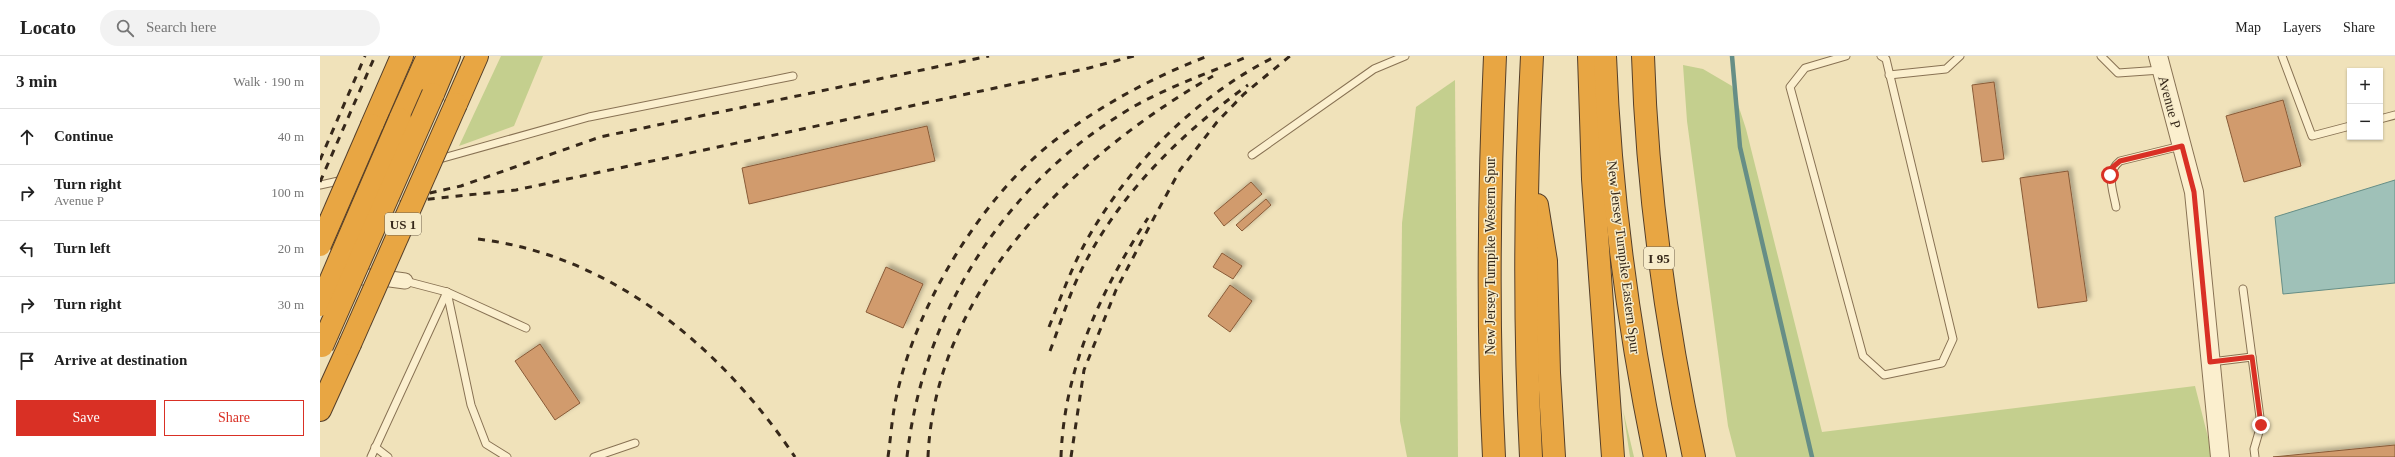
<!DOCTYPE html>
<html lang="en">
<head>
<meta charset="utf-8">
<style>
	:root { --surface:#fff; --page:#f2f2f2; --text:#222; --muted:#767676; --line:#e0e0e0; --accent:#d93025 }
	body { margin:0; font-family:"Times New Roman",serif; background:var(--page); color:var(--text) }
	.controls { position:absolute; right:12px; top:12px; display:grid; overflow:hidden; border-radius:0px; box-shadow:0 1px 3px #0004 }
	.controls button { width:36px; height:36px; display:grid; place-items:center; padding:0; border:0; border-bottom:1px solid var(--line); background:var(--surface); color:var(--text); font:20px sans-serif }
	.stop { position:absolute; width:12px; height:12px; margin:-9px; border:3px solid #d93025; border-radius:50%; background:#fff }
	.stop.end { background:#d93025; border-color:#fff; box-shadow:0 1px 4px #0008 }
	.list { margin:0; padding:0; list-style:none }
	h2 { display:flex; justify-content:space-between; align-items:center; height:52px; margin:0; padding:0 16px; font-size:17px }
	h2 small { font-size:13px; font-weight:400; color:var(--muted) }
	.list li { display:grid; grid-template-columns:26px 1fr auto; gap:12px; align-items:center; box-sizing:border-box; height:56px; padding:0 16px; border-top:1px solid var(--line) }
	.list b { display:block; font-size:15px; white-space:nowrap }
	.list p { margin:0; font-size:13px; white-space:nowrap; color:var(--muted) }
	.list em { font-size:13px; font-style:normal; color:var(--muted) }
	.actions { display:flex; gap:8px; padding:12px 16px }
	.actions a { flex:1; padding:9px 0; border:1px solid var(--accent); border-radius:0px; text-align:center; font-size:14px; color:var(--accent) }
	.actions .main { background:var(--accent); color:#fff }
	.icon { flex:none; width:22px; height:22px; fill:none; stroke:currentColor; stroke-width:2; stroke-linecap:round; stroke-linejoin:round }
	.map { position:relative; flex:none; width:2075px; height:401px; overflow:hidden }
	header { display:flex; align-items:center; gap:24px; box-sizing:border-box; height:56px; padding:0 20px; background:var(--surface); border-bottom:1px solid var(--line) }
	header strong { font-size:19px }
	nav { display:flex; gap:22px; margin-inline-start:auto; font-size:14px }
	.search { width:280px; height:36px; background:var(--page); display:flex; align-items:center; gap:10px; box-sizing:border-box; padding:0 14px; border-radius:22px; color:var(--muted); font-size:15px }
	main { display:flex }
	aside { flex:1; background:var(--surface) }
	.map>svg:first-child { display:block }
</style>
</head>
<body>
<header>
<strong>Locato</strong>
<div class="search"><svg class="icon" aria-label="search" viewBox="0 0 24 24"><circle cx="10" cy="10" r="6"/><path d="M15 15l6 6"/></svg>Search here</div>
<nav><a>Map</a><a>Layers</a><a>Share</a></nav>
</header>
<main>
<aside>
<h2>3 min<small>Walk · 190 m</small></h2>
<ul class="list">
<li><svg class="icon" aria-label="ahead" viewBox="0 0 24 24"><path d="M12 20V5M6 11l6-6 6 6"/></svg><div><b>Continue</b></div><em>40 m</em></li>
<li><svg class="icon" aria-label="right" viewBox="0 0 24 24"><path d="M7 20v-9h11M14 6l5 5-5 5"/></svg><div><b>Turn right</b><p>Avenue P</p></div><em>100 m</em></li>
<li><svg class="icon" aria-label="left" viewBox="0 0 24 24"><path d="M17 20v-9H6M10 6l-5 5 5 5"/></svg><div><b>Turn left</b></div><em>20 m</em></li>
<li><svg class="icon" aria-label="right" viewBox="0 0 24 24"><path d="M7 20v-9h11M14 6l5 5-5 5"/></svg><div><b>Turn right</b></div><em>30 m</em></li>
<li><svg class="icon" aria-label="arrive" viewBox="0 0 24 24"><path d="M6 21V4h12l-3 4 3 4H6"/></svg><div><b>Arrive at destination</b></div></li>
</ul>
<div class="actions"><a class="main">Save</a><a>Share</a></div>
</aside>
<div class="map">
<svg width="2075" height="401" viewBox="0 0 2075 401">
	<defs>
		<filter id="shadow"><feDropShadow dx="3.5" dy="-3.5" stdDeviation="2" flood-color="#0004"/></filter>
	</defs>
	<rect width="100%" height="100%" fill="#f0e2ba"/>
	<g fill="#c4cf8e">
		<path d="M181 0H223L194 70 139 90Z"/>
		<path d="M1363 9 1383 13 1412 30 1426 73 1502 376 1875 330 1893 401H1416L1408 370 1367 65Z"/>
		<path d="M1135 24 1138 401H1087L1080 365 1082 167 1096 51Z"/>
		<path d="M1303 354 1314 401H1310Z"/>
	</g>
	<path fill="#9fc1b8" stroke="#668e86" d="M2075 124V227L1963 238 1955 161Z"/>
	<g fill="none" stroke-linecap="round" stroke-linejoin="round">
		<path stroke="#668e86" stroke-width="4.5" d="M1412 0 1420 91 1492 401"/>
	</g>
	<g fill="#d19b6d" stroke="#895b38" filter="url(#shadow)">
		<path d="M1674 26 1684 103 1662 106 1652 29Z"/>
		<path d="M1963 44 1981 110 1924 126 1906 60Z"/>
		<path d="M607 70 615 105 429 148 422 112Z"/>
		<path d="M1748 115 1767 245 1718 252 1700 122Z"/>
		<path d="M931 126 942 138 904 170 894 157Z"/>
		<path d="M946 143 951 149 922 175 916 169Z"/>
		<path d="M902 197 922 210 913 223 893 211Z"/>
		<path d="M566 211 603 228 583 272 546 256Z"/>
		<path d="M910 229 932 245 910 276 888 260Z"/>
		<path d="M220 288 260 347 235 364 195 305Z"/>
		<path d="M2075 389V401H1953Z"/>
	</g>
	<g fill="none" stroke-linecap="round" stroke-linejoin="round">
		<defs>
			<g id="service">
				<path d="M1526 0 1485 12 1470 31 1543 300 1564 319 1622 307 1633 283 1566 3 1561 0"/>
				<path d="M1781 0 1798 17 1841 14"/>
				<path d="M1962 0 1992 80 2030 70"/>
				<path d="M1569 19 1626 13 1640 0"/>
				<path d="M2060 63 2075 59"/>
				<path d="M932 99 1054 13 1085 0"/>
				<path d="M116 104 269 61 473 20"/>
				<path d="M0 129 23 124"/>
				<path d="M1796 151C1793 134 1785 117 1800 105L1861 90"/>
				<path d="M85 225 127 236 206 272"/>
				<path d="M1923 233 1941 369 1934 393 1935 401"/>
				<path d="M127 236 151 349 166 388 187 401"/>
				<path d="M1891 306 1932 301"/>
				<path d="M55 391 68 401"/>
				<path d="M51 401 127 236"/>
				<path d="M274 401 315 387"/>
			</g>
			<path id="minor" d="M24 221H55L85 225"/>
			<path id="tertiary" d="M1838 0 1874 136 1900 401"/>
			<g id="motorway">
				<path d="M1269 0 1273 123 1293 401"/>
				<path d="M1285 0C1290 135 1308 269 1335 401"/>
				<path d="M1323 0C1327 135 1346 269 1374 401"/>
				<path d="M113 38 129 0"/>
				<path d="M136 48 157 0"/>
				<path d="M80 63 108 0"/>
				<path d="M52 69 82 0"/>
				<path d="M1217 149 1226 205 1229 317 1234 401"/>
				<path d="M0 354 30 288"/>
				<path d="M1174 401C1167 267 1169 134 1175 0"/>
				<path d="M1211 401C1204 267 1205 133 1212 0"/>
			</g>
		</defs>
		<use href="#service" stroke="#887254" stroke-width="9"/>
		<use href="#minor" stroke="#887254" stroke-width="17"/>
		<use href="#tertiary" stroke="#887254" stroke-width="20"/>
		<use href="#motorway" stroke="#553f29" stroke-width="24"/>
		<use href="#service" stroke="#fbefce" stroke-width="7"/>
		<use href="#minor" stroke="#fbefce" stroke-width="15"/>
		<use href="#tertiary" stroke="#fbefce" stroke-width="18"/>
		<use href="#motorway" stroke="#e8a643" stroke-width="22"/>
		<g stroke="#36281a" stroke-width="3" stroke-dasharray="7 7" stroke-linecap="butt">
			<path d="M0 104 45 0"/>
			<path d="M0 126 55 0"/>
			<path d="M96 140 141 130 280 81 669 0"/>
			<path d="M52 149 196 134 769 12 814 0"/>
			<path d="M0 160 57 148"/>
			<path d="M158 183C292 199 402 292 475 401"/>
			<path d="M729 271C741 241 752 210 768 182 812 105 877 40 956 0"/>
			<path d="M730 295C741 266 750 235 765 207 803 134 862 77 928 29"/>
			<path d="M568 401C571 380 572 359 577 338 597 248 661 142 734 85 781 49 833 21 888 0"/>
			<path d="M587 401C603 256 686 125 813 51 850 30 891 16 929 0"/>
			<path d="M608 401C615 233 755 99 893 20"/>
			<path d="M741 401C744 313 781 234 828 162"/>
			<path d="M751 401 764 314 796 234 836 158 860 114 897 66 924 38 970 0"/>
		</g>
		<defs>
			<g id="motorway-bridge">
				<path d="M0 189 52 69"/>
				<path d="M0 249 80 63"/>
				<path d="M30 288 136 48"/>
				<path d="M2 290 113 38"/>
			</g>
		</defs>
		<use href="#motorway-bridge" stroke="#553f29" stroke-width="24" stroke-linecap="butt"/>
		<use href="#motorway-bridge" stroke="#e8a643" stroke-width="22"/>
	</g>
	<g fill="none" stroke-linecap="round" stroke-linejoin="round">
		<path stroke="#d93025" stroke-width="5" d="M1790 119 1793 111 1800 105 1862 90 1874 136 1890 306 1932 301 1941 369"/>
	</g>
	<g text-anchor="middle" stroke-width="3" stroke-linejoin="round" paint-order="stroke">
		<g fill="#f7ecca" stroke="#70634f" stroke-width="1">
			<rect x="65" y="157" width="36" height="22" rx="3"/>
			<rect x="1324" y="191" width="30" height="22" rx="3"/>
		</g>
		<g font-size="13" font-weight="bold" fill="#36281a">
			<text x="83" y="173">US 1</text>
			<text x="1339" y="207">I 95</text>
		</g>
		<g font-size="14" fill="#36281a" stroke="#f7ecca">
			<text transform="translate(1850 46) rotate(75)" y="5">Avenue P</text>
			<text transform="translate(1170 200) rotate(-90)" y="5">New Jersey Turnpike Western Spur</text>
			<text transform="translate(1304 201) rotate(83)" y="5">New Jersey Turnpike Eastern Spur</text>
		</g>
	</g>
</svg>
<div class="controls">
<button>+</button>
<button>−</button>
</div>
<div class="stop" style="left:1790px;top:119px"></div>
<div class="stop end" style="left:1941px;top:369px"></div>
</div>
</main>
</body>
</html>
